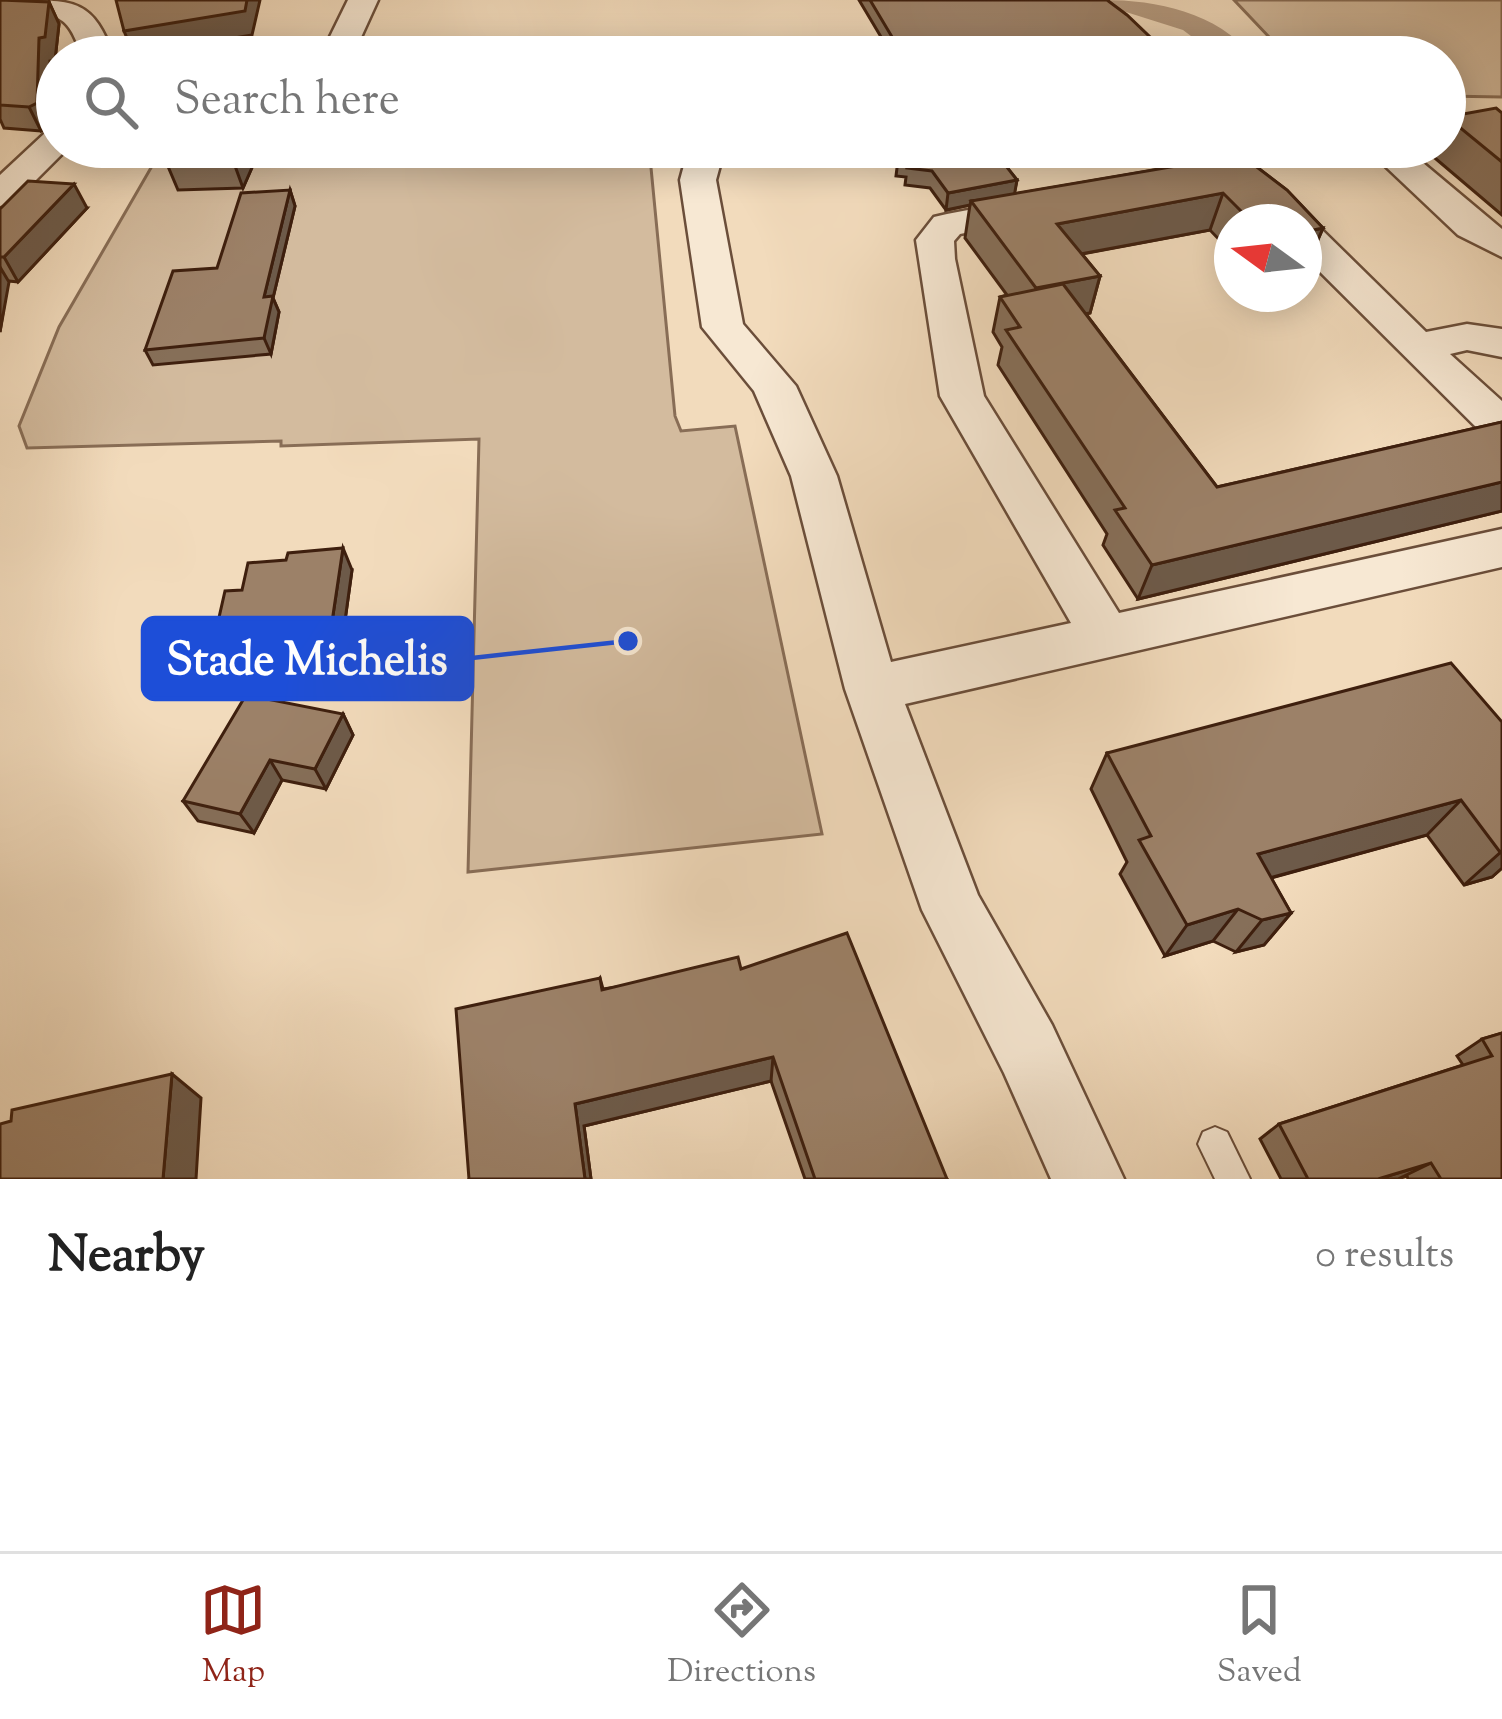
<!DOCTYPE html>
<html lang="en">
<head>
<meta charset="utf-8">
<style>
	:root { --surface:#fff; --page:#f6f6f6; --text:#222; --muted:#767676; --line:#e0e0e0; --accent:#8f2418 }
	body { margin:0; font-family:"Sorts Mill Goudy",serif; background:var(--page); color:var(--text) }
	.compass { position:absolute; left:1214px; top:204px; width:108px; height:108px; border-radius:50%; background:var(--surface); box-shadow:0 6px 30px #0003; rotate:285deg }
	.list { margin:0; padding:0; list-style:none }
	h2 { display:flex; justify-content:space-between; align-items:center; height:156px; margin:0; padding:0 48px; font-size:51px }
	h2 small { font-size:39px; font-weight:400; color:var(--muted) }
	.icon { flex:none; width:66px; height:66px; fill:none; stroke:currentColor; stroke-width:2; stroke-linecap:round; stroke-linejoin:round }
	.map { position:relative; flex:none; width:1502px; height:1179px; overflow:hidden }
	.search { position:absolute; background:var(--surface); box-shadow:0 6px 30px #0003; left:36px; right:36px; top:36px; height:132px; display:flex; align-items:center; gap:30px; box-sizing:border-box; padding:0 42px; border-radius:66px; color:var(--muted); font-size:45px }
	.sheet { height:372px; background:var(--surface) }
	nav { display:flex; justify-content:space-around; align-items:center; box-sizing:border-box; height:168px; border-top:3px solid var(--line); background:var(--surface); font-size:33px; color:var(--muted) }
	nav a { display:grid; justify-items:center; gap:6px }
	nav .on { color:var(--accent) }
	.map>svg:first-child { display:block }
</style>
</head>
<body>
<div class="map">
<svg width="1502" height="1179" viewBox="0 0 1502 1179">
	<rect width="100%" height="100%" fill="#f2dbbc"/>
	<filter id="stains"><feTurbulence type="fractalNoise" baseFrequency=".00167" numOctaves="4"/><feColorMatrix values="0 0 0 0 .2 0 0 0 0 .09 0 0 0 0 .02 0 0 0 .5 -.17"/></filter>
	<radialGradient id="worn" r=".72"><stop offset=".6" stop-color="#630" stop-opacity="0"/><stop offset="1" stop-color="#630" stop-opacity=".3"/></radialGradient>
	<g fill="#d3bb9e" stroke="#886d56" stroke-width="3">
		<path d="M1234 0H1502V97L1445 96V57H1288Z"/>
		<path d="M163 147H649L675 416 681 431 735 426 822 834 468 872 479 439 281 446V441L27 448 19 426 59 327Z"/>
	</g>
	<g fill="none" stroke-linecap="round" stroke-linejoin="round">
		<path fill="#b59b81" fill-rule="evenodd" d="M1103 0C1157 0 1217 12 1253 57H1219L1183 30 1107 6Z"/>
		<defs>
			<path id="service" d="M1215 1127 1227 1132 1250 1179H1215L1198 1144 1203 1132Z"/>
			<g id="minor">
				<path d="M15 0C77 0 93 0 114 57H82C69 15 60 17 19 6Z"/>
				<path d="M348 0H378L352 57H320Z"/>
				<path d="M57 129V147H69L13 203 0 206V175L45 133Z"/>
				<path d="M689 147H725L716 180 743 324 796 386 837 476 891 662 1071 623 940 396 916 240 934 217 947 214 1036 197 1049 200 1055 208 1049 216 960 234 954 241 955 259 984 396 1119 613 1502 529V567L905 704 978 895 1052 1025 1124 1179H1051L1004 1073 922 910 845 689 791 476 754 391 702 327 680 180Z"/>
				<path d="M1365 147H1404L1502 229V257L1458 235Z"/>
				<path d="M1304 222 1318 226 1426 332 1467 324 1502 329V357L1467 350 1450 354 1502 401V442L1486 437 1304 256Z"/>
			</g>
		</defs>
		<use href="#service" stroke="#6b4e3a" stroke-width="4"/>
		<use href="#minor" stroke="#6b4e3a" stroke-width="5"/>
		<use href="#service" fill="#f7e8d3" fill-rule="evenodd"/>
		<use href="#minor" fill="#f7e8d3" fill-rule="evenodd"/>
	</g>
	<g fill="#866f59" stroke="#3e1f0e" stroke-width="3">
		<path d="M0 0 49 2 59 24 55 60 50 61 49 127 41 131 4 128 0 119Z"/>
		<path d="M859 0H1107L1171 57H893Z"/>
		<path d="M1502 113V215L1429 153 1432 147H1445L1447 117Z"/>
		<path d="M176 147H261L243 188 178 190 167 164Z"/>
		<path d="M890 147H1104L1003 163 1017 180 1014 194 1241 155 1287 190 1323 228 1307 265 1304 266V222H1232V253L1210 230 1082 254 1100 276 1090 313 1086 314 1217 487 1502 422V511L1138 599 1103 545 1107 534 998 365 1002 347 993 332 1000 297 1007 295 965 238 970 205 946 210 930 188 905 185 906 177 896 176 898 160 888 158Z"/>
		<path d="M290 190 295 206 273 298 279 312 271 354 153 365 145 350 217 268Z"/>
		<path d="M87 208 18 282 8 281 0 332V209Z"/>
		<path d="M352 570 339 664 285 669 281 661 226 665 213 644 242 590Z"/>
		<path d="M343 714 353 735 326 789 282 780 254 833 198 821 183 801Z"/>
		<path d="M1502 722V868L1492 877 1464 885 1427 835 1271 878 1291 913 1264 945 1236 952 1213 941 1165 956 1120 874 1127 862 1091 789 1107 753Z"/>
		<path d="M741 969 947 1179H805L771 1081 584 1126 591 1179H469L600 978 603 989Z"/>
		<path d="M1502 1033V1179H1408L1407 1176 1398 1179H1281L1260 1139 1279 1124 1463 1065 1457 1056 1482 1039Z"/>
	</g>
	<g fill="#6d5a49" stroke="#3e1f0e" stroke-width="3">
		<path d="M247 0H260L252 35 134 55 124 31Z"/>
		<path d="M49 2 59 24 55 60 50 61 49 127 41 131 29 107 39 38Z"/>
		<path d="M241 147H261L243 188 234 163Z"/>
		<path d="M1000 147H1104L990 165 992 148Z"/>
		<path d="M1017 180 1014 197 971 201 970 205 946 210 948 193Z"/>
		<path d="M74 184 87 208 18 282 4 257Z"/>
		<path d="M290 190 295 206 273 298 279 312 271 354 264 338V297Z"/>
		<path d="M1223 193 1210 230 1048 260 1057 224Z"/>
		<path d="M1323 228 1307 265 1304 266V232Z"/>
		<path d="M0 267 9 282 0 332Z"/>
		<path d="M1100 276 1090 313 1028 324 1036 288Z"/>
		<path d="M1502 482V511L1138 599 1152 565Z"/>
		<path d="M343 548 352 570 339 664 329 642Z"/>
		<path d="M343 714 353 735 326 789 315 769Z"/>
		<path d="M270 760 282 780 254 833 240 814Z"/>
		<path d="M1461 800 1427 835 1233 888 1258 854Z"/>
		<path d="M1502 851V868L1492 877 1464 885Z"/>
		<path d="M1238 909 1213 941 1165 956 1187 925Z"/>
		<path d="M1291 913 1264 945 1236 952 1262 920Z"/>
		<path d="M773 1057 771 1081 584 1126 591 1179H585L575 1104Z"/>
		<path d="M172 1074 201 1098 196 1179H163Z"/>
		<path d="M1431 1163 1398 1179H1378Z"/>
	</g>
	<g fill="#9c8168" stroke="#3e1f0e" stroke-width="3">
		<path d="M0 0 49 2 45 37 39 38 37 103 29 107 0 105Z"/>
		<path d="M116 0H247L245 11 124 31Z"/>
		<path d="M870 0H1107L1127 15 1171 57H904Z"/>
		<path d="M1496 108 1502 113V162L1447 117Z"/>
		<path d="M176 147H241L234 163 167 164Z"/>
		<path d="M901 147H1000L992 148 1017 180 948 193 932 171 907 168 909 161 898 160Z"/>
		<path d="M1241 155 1287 190 1323 228 1304 232V222H1252L1223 193 1057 224 1100 276 1036 288 971 201Z"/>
		<path d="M28 181 74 184 4 257H0V209Z"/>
		<path d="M290 190 264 297 273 296 264 338 145 350 173 271 217 268 241 193Z"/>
		<path d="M1063 284 1217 487 1502 422V482L1152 565 1115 510 1125 508 1006 330 1020 327 1000 297Z"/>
		<path d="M343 548 329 642 273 647 279 638 213 644 225 591 242 590 248 563 286 560 288 553Z"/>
		<path d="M1451 663 1502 722V851L1500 852 1461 800 1258 854 1291 913 1262 920 1238 909 1187 925 1139 840 1151 836 1107 753Z"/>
		<path d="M246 695 343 714 315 769 270 760 240 814 183 801Z"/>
		<path d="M847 933 947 1179H815L773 1057 575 1104 585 1179H469L456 1009 600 978 602 990 738 957 741 969Z"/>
		<path d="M1502 1033V1179H1441L1431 1163 1378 1179H1308L1279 1124 1492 1056 1482 1039Z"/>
		<path d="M172 1074 163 1179H0V1124L11 1121 12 1110Z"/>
	</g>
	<path fill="none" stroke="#1d4ed8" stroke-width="4.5" d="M628 641L472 658"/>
	<circle fill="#1d4ed8" stroke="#f7e8d3" stroke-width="4.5" cx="628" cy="641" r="12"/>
	<rect fill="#1d4ed8" stroke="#1d4ed8" stroke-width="4.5" x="143" y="618" width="329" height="81" rx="12"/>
	<g font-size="45" text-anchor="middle" font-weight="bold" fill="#fff">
		<text x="307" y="674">Stade Michelis</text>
	</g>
	<rect width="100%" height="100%" filter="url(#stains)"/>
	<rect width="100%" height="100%" fill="url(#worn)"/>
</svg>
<svg class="compass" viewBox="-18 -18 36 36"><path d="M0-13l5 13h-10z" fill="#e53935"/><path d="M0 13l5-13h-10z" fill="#767676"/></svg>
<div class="search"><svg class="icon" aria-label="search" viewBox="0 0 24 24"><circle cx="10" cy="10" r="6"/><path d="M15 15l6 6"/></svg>Search here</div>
</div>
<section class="sheet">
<h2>Nearby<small>0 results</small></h2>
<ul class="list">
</ul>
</section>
<nav>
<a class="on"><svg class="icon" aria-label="map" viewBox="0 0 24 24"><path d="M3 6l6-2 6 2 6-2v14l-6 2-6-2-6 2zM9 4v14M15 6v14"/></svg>Map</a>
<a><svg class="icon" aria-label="directions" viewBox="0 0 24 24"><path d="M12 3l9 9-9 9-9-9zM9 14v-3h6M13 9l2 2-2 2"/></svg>Directions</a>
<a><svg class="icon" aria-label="saved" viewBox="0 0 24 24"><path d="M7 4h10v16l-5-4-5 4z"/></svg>Saved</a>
</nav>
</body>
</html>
